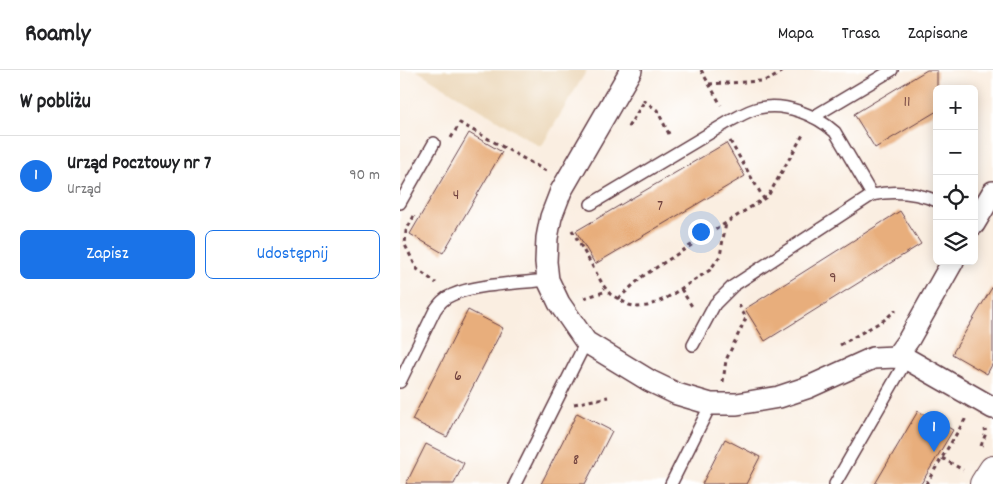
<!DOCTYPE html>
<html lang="pl">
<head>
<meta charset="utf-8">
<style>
	:root { --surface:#fff; --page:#f2f2f2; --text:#202124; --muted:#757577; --line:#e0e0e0; --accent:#1a73e8 }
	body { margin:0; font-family:Dekko,sans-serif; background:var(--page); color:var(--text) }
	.controls { position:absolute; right:15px; top:15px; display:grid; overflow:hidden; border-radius:8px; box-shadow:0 2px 12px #0003 }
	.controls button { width:45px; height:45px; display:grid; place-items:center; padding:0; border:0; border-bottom:1px solid var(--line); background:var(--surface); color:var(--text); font:25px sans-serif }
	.you { position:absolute; left:300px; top:161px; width:18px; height:18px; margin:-12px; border:4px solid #fff; border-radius:50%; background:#1a73e8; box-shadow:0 0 0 8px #1a73e833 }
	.badge { display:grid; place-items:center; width:32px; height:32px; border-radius:50%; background:var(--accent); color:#fff; font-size:16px; font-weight:700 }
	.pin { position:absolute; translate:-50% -41px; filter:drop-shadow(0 1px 2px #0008) }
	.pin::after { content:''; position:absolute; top:26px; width:18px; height:15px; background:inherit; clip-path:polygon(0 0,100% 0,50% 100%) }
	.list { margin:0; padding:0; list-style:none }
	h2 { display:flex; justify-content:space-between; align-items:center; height:65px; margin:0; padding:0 20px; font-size:21px }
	h2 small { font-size:16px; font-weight:400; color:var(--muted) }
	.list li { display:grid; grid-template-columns:32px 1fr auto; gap:15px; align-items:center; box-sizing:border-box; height:80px; padding:0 20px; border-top:1px solid var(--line) }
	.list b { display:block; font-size:19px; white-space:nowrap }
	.list p { margin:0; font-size:16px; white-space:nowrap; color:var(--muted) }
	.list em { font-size:16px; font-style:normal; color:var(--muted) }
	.actions { display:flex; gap:10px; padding:15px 20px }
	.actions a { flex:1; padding:11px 0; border:1px solid var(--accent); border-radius:8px; text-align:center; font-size:18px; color:var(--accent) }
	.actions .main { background:var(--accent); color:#fff }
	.icon { flex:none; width:28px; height:28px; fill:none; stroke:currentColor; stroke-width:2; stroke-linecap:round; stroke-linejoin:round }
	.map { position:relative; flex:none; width:593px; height:414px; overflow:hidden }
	header { display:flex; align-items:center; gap:30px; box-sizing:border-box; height:70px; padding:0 25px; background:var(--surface); border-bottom:1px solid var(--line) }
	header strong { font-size:24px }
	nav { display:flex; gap:28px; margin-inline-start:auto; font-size:18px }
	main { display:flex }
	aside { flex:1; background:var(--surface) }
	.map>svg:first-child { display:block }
</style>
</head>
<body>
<header>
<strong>Roamly</strong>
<nav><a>Mapa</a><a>Trasa</a><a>Zapisane</a></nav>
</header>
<main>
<aside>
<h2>W pobliżu<small></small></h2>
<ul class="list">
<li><span class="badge">1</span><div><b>Urząd Pocztowy nr 7</b><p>Urząd</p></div><em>90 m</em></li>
</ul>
<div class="actions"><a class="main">Zapisz</a><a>Udostępnij</a></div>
</aside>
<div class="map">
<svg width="593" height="414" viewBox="0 0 593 414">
	<rect width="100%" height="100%" fill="#fff"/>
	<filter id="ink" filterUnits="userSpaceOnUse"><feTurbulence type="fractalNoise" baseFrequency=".02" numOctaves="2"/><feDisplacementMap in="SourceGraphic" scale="10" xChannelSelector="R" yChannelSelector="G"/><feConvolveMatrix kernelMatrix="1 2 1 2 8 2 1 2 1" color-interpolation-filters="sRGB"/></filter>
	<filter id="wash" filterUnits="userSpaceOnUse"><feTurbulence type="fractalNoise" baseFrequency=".0096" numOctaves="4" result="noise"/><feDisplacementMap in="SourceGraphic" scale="20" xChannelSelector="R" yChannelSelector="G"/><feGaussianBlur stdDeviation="1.12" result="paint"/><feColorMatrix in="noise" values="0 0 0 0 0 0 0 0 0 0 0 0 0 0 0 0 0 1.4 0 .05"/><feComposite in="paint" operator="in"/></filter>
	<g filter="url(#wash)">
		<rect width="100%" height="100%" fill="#faeee1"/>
		<path fill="#ecd8ba" d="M16 0H187L141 77Z"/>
		<g id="blocks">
			<g fill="#e8ae7b">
				<path d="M527 0H537V41L475 78 454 44Z"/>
				<path d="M69 63 102 82 43 183 10 164Z"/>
				<path d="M326 73 345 106 195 194 176 161Z"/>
				<path d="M500 141 521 174 365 271 345 239Z"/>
				<path d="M593 216V293L587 304 552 284Z"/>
				<path d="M68 240 103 258 47 367 12 350Z"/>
				<path d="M518 341 553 360 521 414H475Z"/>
				<path d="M177 343 212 361 185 414H141Z"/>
				<path d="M325 369 360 387 346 414H302Z"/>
				<path d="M26 374 64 393 54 414H6Z"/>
			</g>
		</g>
	</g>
	<g filter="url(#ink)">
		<use href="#blocks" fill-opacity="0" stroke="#643e46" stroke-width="1"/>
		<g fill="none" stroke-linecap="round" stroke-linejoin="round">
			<defs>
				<g id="service">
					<path d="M413 47 492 0"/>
					<path d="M0 133 34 73"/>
					<path d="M191 134 330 51C340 46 349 40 359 38 385 32 416 45 435 62L472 125"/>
					<path d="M293 275 315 234 333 216 472 125C495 120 515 122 537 131"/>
					<path d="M0 312 35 240C40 233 44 228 52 225 75 214 122 213 148 210"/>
					<path d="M115 414 186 272"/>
					<path d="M271 414 311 334"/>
					<path d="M435 414 507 289"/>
				</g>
				<g id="minor">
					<path d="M231 0 161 121 151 147 147 168 146 192 148 210 159 233 186 272 250 311 277 324 311 334H337L379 327 409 317 473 288 496 287 507 289 593 338"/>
					<path d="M574 154 593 122"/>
					<path d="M496 287 509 269 553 191"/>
				</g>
				<path id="secondary" d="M584 414 593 400"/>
			</defs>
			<use href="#service" stroke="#643e46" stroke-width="14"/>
			<use href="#minor" stroke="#643e46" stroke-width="24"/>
			<use href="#secondary" stroke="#643e46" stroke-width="30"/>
			<g stroke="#643e46" stroke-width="3" stroke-dasharray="4 4" stroke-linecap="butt">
				<path d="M301 0 321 35"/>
				<path d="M309 14 363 11 372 8 385 0"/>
				<path d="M243 30 257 40 270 66"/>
				<path d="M228 57 244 32"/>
				<path d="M51 68 60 53 146 101"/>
				<path d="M330 71 364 129"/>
				<path d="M14 146 6 161 5 175 17 199 36 213"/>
				<path d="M172 160 203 215 210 224 229 235 238 237 247 236 265 229 310 200 320 186 326 153"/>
				<path d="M281 219 293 238"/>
				<path d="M184 228 207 221"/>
				<path d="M218 229 243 206 368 126 404 63"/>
				<path d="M440 275 484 250 496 240"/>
				<path d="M323 312 326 290 346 248 339 235"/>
				<path d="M174 334 208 327"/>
				<path d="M581 376 586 363 585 359"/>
				<path d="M542 388 563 400"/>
				<path d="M526 414 566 348"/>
			</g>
			<use href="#service" stroke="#fff" stroke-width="11"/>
			<use href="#minor" stroke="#fff" stroke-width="21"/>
			<use href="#secondary" stroke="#fff" stroke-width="28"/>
		</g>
	</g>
	<g text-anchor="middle" stroke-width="4" stroke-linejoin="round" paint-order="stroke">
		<g font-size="16" fill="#72433f">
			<text x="507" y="36">11</text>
			<text x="56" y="129">4</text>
			<text x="260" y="140">7</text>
			<text x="433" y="212">9</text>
			<text x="58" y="310">6</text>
			<text x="176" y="394">8</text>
		</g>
	</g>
</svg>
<div class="controls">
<button>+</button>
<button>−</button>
<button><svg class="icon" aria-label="locate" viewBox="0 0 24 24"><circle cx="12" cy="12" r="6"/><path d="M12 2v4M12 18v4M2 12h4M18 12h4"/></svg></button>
<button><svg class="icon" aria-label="layers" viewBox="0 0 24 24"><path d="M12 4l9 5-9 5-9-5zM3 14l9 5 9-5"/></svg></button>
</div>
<div class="you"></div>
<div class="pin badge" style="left:534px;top:382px">1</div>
</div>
</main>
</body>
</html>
